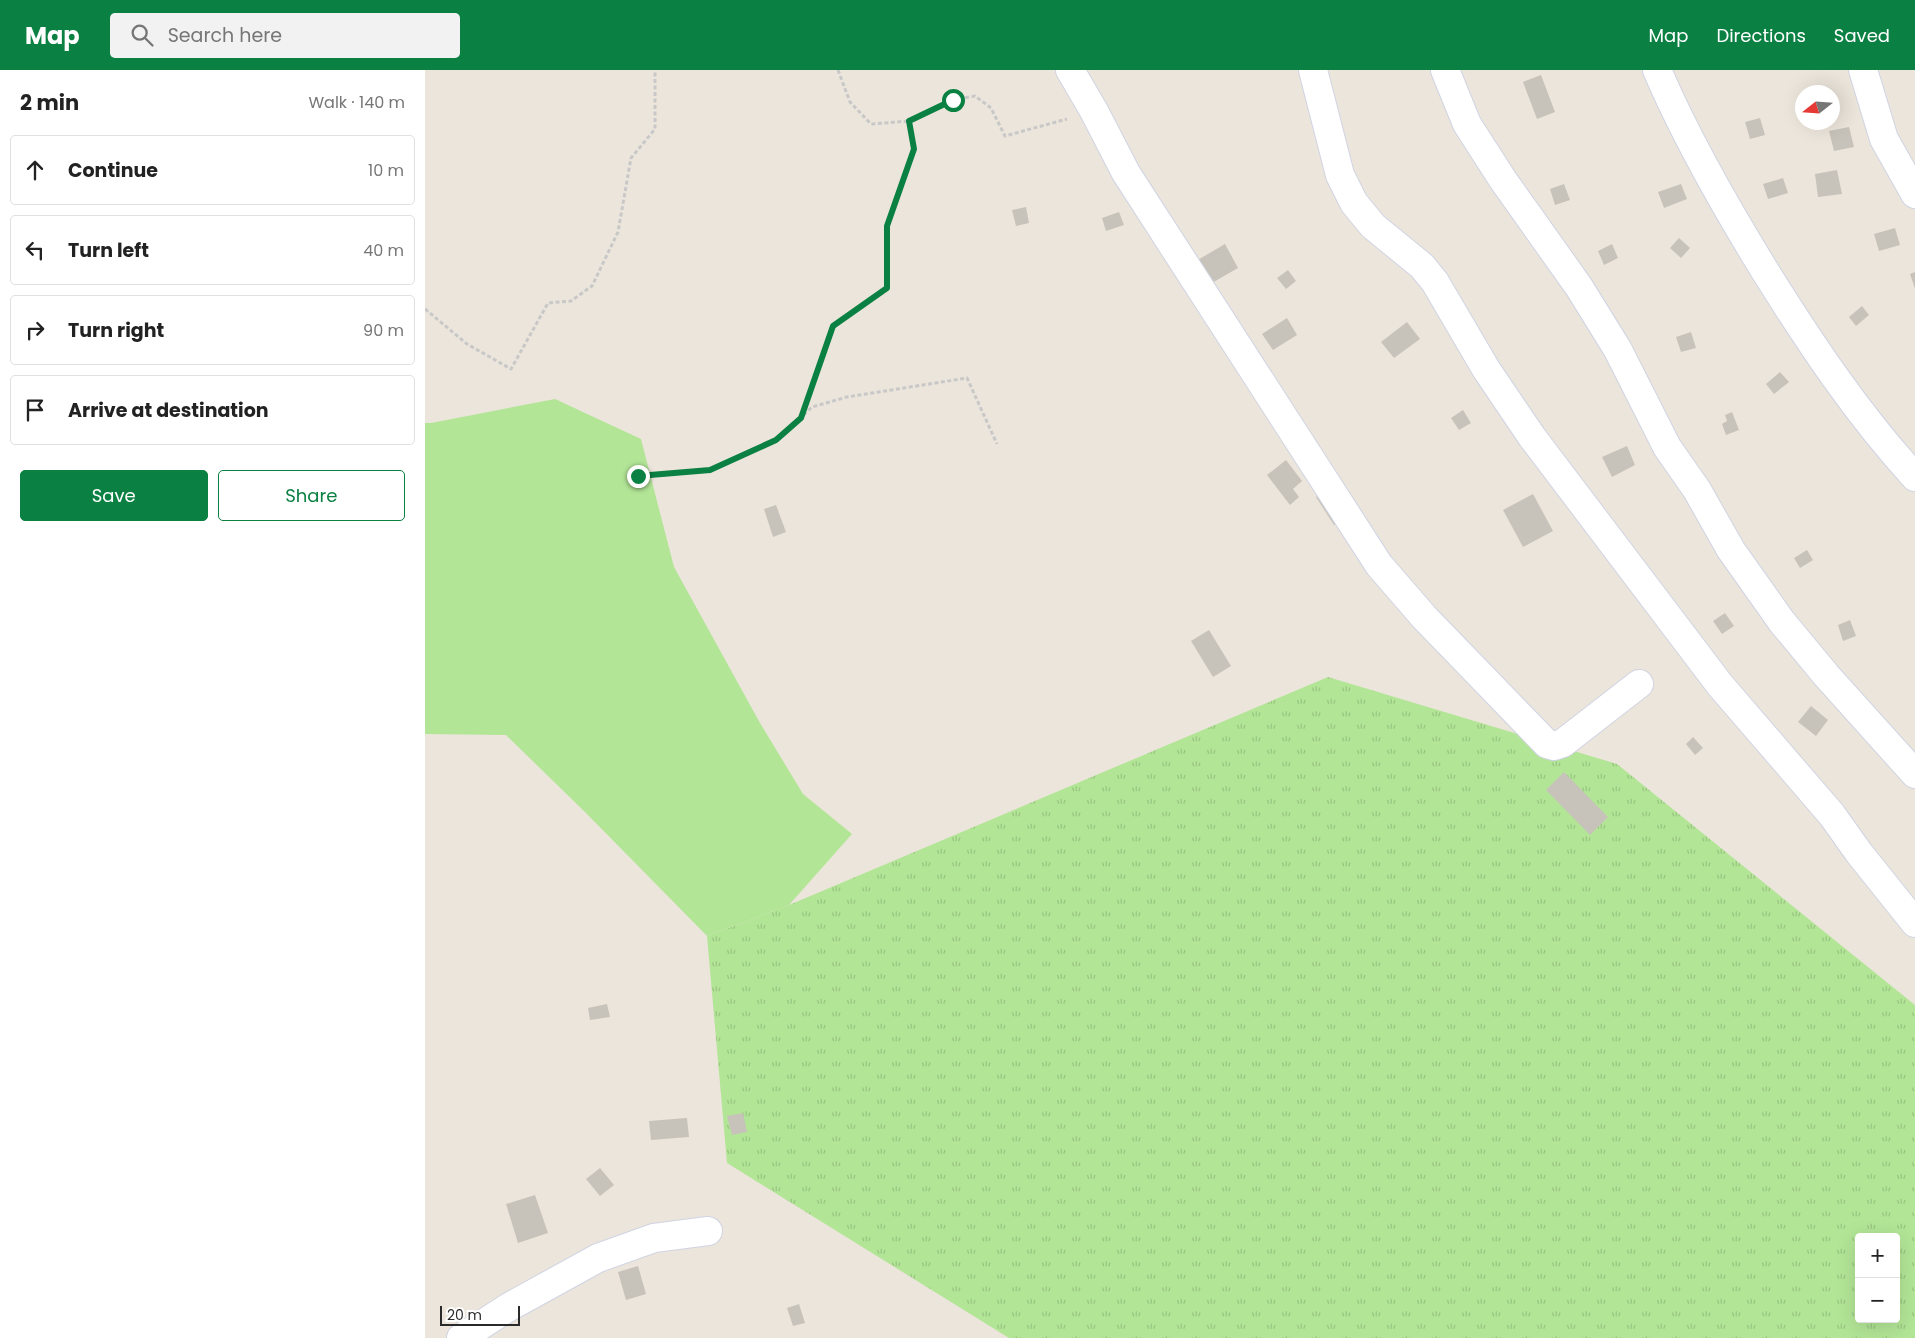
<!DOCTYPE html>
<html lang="en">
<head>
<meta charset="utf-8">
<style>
	:root { --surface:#fff; --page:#f2f2f2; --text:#222; --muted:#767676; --line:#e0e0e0; --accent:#0b8043 }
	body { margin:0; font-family:Poppins,sans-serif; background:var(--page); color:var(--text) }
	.controls { position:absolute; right:15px; bottom:15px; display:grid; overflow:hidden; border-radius:5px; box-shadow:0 5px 20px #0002 }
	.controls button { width:45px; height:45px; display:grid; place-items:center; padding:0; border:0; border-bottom:1px solid var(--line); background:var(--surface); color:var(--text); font:25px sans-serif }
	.compass { position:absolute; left:1370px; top:15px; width:45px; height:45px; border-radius:50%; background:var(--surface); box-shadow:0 5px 20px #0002; rotate:253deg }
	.scale { position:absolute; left:15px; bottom:12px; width:80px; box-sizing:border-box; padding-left:5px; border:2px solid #2a2a2a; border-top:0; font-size:14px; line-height:18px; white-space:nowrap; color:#2a2a2a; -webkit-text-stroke:4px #fff; paint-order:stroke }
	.stop { position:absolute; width:15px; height:15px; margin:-11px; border:4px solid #0b8043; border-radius:50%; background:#fff }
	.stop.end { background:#0b8043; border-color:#fff; box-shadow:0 1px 5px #0008 }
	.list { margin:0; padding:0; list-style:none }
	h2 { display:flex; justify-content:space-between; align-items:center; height:65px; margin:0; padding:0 20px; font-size:21px }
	h2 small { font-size:16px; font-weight:400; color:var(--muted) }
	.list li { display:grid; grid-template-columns:32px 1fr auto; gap:15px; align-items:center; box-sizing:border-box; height:70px; margin:0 10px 10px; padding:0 10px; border:1px solid var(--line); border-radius:5px }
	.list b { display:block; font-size:19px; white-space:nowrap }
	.list em { font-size:16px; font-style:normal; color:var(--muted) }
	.actions { display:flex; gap:10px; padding:15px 20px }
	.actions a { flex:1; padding:11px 0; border:1px solid var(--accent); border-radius:5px; text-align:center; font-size:18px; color:var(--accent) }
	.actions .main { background:var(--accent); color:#fff }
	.icon { flex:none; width:28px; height:28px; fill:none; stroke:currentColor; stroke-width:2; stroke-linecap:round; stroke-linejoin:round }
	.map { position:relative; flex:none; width:1490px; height:1268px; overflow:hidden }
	header { display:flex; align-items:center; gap:30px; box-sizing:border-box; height:70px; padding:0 25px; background:var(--accent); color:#fff }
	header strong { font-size:24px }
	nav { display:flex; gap:28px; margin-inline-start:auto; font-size:18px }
	.search { width:350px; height:45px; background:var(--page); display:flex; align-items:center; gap:12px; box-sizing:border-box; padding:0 18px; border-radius:5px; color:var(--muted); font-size:19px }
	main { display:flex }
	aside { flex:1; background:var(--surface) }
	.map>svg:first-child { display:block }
</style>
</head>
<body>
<header>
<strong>Map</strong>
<div class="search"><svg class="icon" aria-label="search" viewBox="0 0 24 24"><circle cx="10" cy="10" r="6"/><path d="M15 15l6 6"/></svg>Search here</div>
<nav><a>Map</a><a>Directions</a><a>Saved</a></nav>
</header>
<main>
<aside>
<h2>2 min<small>Walk · 140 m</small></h2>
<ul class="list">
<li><svg class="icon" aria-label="ahead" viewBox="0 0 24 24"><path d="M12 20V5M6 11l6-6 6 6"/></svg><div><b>Continue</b></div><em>10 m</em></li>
<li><svg class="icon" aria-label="left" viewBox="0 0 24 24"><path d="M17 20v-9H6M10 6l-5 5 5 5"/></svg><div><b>Turn left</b></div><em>40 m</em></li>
<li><svg class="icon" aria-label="right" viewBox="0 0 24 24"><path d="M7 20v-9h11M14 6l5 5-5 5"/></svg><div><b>Turn right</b></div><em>90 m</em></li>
<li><svg class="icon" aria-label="arrive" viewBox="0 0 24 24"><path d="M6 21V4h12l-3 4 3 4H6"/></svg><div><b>Arrive at destination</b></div></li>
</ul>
<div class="actions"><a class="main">Save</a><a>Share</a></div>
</aside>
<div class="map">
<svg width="1490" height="1268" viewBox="0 0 1490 1268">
	<defs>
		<pattern id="grass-tufts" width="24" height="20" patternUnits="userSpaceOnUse" patternTransform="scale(1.25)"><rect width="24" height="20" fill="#b2e596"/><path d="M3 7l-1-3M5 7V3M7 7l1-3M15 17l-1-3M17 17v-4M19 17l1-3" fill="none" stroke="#99c581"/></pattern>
	</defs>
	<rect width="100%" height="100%" fill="#ece5db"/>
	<path fill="url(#grass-tufts)" fill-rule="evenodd" d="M903 607 1192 694 1490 935V1268H584L302 1093 282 866 364 835ZM1434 1167H1471V1249H1434Z"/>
	<path fill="#b2e596" d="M130 329 216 369 249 497 335 653 378 724 427 764 364 835 282 866 161 743 81 665 0 664V353H6Z"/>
	<g fill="#c7c3ba">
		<path d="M1116 5 1130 42 1112 49 1098 12Z"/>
		<path d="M1335 48 1340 65 1325 69 1320 52Z"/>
		<path d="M1424 57 1429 77 1409 81 1404 61Z"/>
		<path d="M1412 100 1417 124 1393 127 1390 104Z"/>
		<path d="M1358 108 1363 123 1343 129 1338 114Z"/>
		<path d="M1139 114 1145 130 1130 135 1125 119Z"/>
		<path d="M1256 114 1262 129 1239 138 1233 122Z"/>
		<path d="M601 137 604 153 591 156 587 140Z"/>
		<path d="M694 142 699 155 681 161 677 148Z"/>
		<path d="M1470 158 1475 175 1454 181 1449 164Z"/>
		<path d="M1254 168 1265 178 1256 188 1245 178Z"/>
		<path d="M800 174 813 198 785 214 771 191Z"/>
		<path d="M1187 174 1193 188 1179 195 1173 181Z"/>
		<path d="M863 200 871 211 861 219 852 208Z"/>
		<path d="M1490 202V219L1485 204Z"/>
		<path d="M1437 236 1444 245 1431 256 1424 247Z"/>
		<path d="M862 248 872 265 848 280 837 264Z"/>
		<path d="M982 252 995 269 969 288 956 272Z"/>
		<path d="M1266 262 1271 278 1256 282 1251 267Z"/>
		<path d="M1355 302 1364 312 1349 324 1341 314Z"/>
		<path d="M1038 340 1046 353 1034 360 1026 348Z"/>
		<path d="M1307 342 1314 360 1301 365 1297 354 1302 351 1300 345Z"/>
		<path d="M1202 376 1210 395 1187 407 1177 387Z"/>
		<path d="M861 390 877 411 868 419 874 427 865 435 842 405Z"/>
		<path d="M901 420 919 448 909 455 891 427Z"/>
		<path d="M1108 424 1128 461 1098 477 1078 440Z"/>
		<path d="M351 435 361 462 348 467 339 439Z"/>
		<path d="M1382 480 1388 490 1375 498 1369 488Z"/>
		<path d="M1300 543 1309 556 1297 564 1288 551Z"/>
		<path d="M1425 550 1431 566 1418 571 1413 555Z"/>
		<path d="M784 560 806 596 788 607 766 571Z"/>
		<path d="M1386 636 1403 650 1391 666 1373 652Z"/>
		<path d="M1268 667 1278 678 1270 685 1261 674Z"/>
		<path d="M1139 702 1183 747 1165 765 1121 720Z"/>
		<path d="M182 934 185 947 165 950 163 938Z"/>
		<path d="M318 1043 322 1062 307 1065 302 1046Z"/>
		<path d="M262 1048 264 1067 226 1070 224 1051Z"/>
		<path d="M175 1098 189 1115 175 1126 161 1109Z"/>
		<path d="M110 1125 123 1163 93 1173 81 1134Z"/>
		<path d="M213 1196 221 1224 201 1230 193 1202Z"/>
		<path d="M374 1234 380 1253 368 1256 362 1238Z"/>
	</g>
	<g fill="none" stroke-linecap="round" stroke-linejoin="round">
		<defs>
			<g id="street">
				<path d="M645 0 669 41 701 103 954 495 999 547 1122 674 1129 676 1138 673 1214 614"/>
				<path d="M888 0 915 105 929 133 948 156 997 196 1010 212 1061 299 1107 367 1295 615 1407 745 1434 783 1490 853"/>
				<path d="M1020 0 1042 54 1078 110 1154 217 1193 280 1242 377 1272 420 1306 480 1357 552 1401 605 1490 704"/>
				<path d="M1232 0C1262 70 1300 136 1340 201 1385 273 1433 345 1490 407"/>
				<path d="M1438 0 1459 69 1490 124"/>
				<path d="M36 1268 84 1237 173 1188 229 1168 283 1161"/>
			</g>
		</defs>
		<use href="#street" stroke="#d0d4e3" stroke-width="30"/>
		<g stroke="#c8c8c8" stroke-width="3" stroke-dasharray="4 2.5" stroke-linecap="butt">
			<path d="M413 0 425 32 446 54 484 51"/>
			<path d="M0 239 42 274 86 299 123 233 146 231 167 216 193 162 206 88 230 59V0"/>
			<path d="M376 348 408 256 462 218V156L489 79 484 51 528 30 550 26 566 38 580 66 642 49"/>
			<path d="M213 406 285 400 351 370 387 337 422 327 542 308 572 374"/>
		</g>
		<use href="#street" stroke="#fff" stroke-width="28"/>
	</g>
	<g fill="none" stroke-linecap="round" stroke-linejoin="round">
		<path stroke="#0b8043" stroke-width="6" d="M213 406 285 400 351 370 376 348 408 256 462 218V156L489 79 484 51 528 30"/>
	</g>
</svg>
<div class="controls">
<button>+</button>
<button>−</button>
</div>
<svg class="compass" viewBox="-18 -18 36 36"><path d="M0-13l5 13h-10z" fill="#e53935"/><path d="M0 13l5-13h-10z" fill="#767676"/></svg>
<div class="scale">20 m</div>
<div class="stop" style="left:528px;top:30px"></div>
<div class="stop end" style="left:213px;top:406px"></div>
</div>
</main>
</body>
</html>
